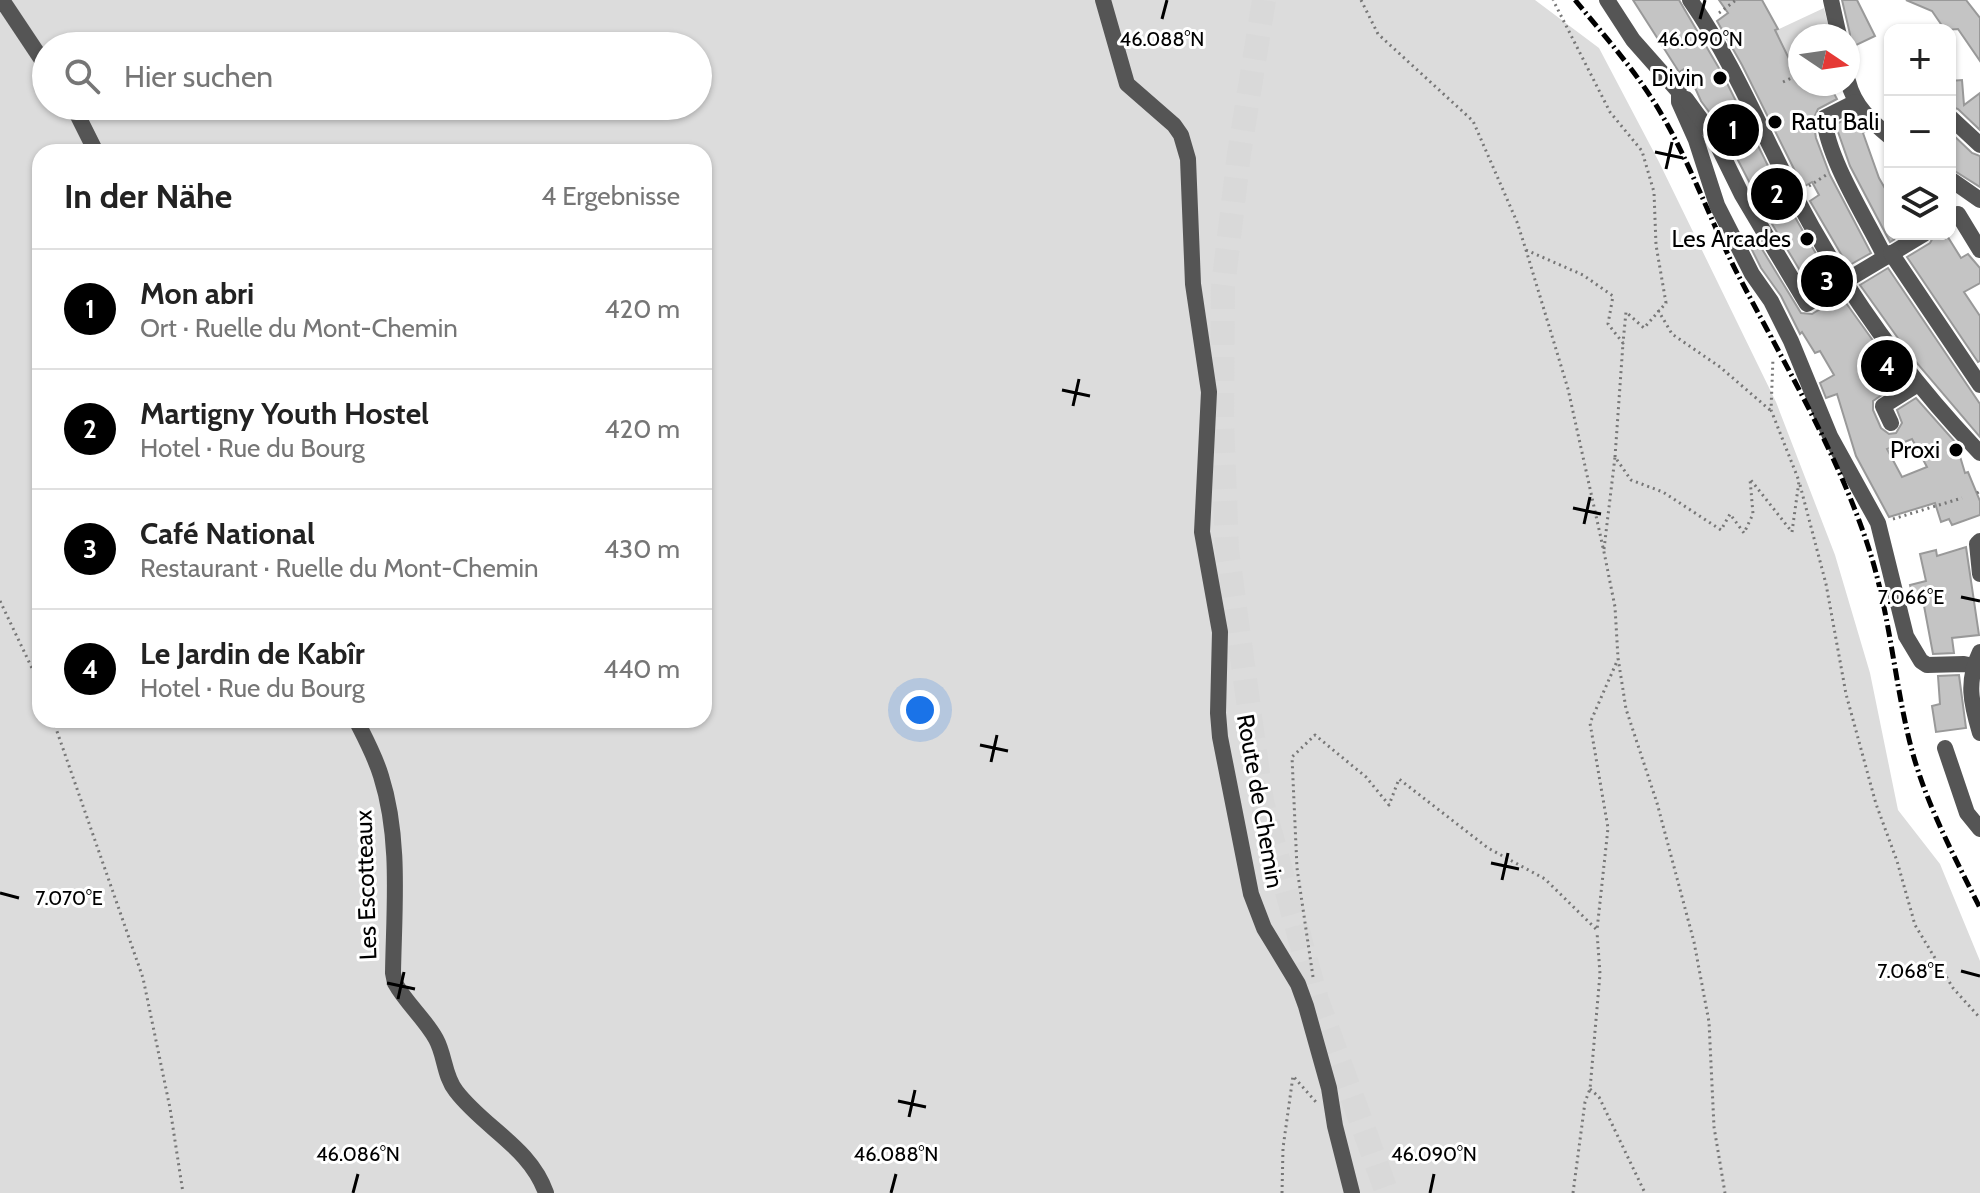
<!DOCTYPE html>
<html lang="de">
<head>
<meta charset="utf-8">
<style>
	:root { --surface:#fff; --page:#f6f6f6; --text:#222; --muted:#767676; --line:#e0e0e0; --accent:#000 }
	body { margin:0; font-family:Cabin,sans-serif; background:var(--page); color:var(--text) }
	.controls { position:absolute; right:24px; top:24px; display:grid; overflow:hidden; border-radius:16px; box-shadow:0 2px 6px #0004 }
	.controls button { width:72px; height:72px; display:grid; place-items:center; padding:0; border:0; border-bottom:2px solid var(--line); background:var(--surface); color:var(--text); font:40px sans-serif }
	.compass { position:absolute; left:1788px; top:24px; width:72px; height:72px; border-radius:50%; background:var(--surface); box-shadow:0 2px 6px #0004; rotate:103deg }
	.you { position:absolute; left:920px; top:710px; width:28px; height:28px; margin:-20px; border:6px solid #fff; border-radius:50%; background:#1a73e8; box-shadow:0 0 0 12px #1a73e833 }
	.badge { display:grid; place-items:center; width:52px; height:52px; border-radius:50%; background:var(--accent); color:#fff; font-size:26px; font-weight:700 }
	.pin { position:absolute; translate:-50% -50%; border:4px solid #fff; box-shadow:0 2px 8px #0006 }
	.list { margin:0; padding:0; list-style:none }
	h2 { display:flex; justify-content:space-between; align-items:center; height:104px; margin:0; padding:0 32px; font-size:34px }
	h2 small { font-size:26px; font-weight:400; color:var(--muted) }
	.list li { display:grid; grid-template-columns:52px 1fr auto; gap:24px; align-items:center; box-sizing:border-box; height:120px; padding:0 32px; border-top:2px solid var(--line) }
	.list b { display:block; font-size:30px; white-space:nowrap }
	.list p { margin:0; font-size:26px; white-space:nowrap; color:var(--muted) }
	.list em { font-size:26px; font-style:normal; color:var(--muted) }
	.icon { flex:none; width:44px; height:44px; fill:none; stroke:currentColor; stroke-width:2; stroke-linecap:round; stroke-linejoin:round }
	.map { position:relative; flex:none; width:1980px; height:1193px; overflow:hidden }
	.search { position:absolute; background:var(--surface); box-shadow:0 2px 6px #0004; left:32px; top:32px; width:680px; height:88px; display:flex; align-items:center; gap:20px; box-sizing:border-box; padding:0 28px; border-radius:44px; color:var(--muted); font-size:30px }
	.panel { position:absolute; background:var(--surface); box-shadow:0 2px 6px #0004; left:32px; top:144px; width:680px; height:584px; border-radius:24px }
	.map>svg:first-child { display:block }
</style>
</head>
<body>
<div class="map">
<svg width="1980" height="1193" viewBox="0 0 1980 1193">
	<rect width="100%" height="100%" fill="#fff"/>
	<g fill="#dcdcdc" fill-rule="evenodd">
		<path d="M0 0H1535L1599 48 1659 162 1776 402 1835 555 1870 673 1898 810 1940 864 1980 961V1193H0ZM46 46H698V106H46ZM40 152H704V720H40Z"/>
		<path d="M1824 8 1831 36H1800V61L1791 65 1775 31Z"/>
	</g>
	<g fill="#c4c4c4" stroke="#999" stroke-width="2" fill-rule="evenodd">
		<path d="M1633 0H1679L1723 75 1783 196 1762 207 1723 131 1701 101 1692 81 1684 69 1679 72Z"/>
		<path d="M1719 0H1762L1778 29 1775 30 1792 65 1800 61V84H1829L1837 99 1818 109 1813 120 1816 138 1830 175 1871 253 1848 266 1810 201 1819 195 1812 182 1803 187 1742 65 1717 21 1728 13Z"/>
		<path d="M1842 0H1857L1875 36 1850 48V34Z"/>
		<path d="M1906 0H1966L1980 18V61L1958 29 1945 30 1932 11Z"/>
		<path d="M1962 80 1964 105 1980 93V130L1958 109 1950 106V81Z"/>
		<path d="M1853 116 1866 131 1863 133 1879 178 1890 197V234H1903L1890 242 1850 166 1838 132 1836 124Z"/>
		<path d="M1950 132 1972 153 1980 156V187L1950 168Z"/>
		<path d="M1792 212 1830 278 1811 289 1772 224Z"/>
		<path d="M1935 234H1946L1961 258 1968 254 1980 268V283L1964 292 1980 316V361L1978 362 1907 257 1930 243Z"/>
		<path d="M1754 236 1801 313 1812 314 1841 296 1902 381 1873 401V410L1881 428 1889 434 1896 433 1902 423 1897 410 1916 398 1956 443 1965 473 1968 472 1980 501V515L1952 525 1949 519 1941 522 1935 503 1889 517 1856 456 1837 394 1826 398 1820 383 1834 375 1820 351 1815 353 1802 332 1800 334 1781 296 1761 268 1747 240ZM1912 439 1927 467 1902 477 1887 449Z"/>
		<path d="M1888 268 1980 404V437L1910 355 1860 285Z"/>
		<path d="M1966 547 1979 635 1952 638 1954 653 1933 654 1922 595 1913 598 1910 585 1926 581 1920 554 1936 550 1937 556Z"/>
		<path d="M1959 675 1966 728 1936 732 1932 706 1940 704 1938 676Z"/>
	</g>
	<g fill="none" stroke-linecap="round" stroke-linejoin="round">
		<path stroke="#d9d9d9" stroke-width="24" stroke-dasharray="24 12" stroke-linecap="butt" d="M1264 0 1239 154 1223 287 1222 421 1227 550 1262 802 1317 1000 1387 1193"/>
		<g stroke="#777" stroke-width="3" stroke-dasharray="2 4" stroke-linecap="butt">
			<path d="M1361 0 1378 34 1473 121 1517 222 1526 250 1568 389 1604 552 1615 607 1618 658 1626 709 1657 803 1694 942 1709 1022 1714 1127 1725 1193"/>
			<path d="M1719 13 1736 0"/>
			<path d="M1783 82 1800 74"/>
			<path d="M1809 186 1826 175"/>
			<path d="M1526 250 1583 275 1613 296 1608 324 1623 343 1626 312 1644 328 1666 303 1656 245 1654 192 1642 151 1610 112 1553 0"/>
			<path d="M1658 310 1672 334 1720 367 1770 410"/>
			<path d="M1615 457 1623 343"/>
			<path d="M1800 485 1826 584 1846 694 1876 804 1897 861 1915 925 1953 988 1980 1018"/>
			<path d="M1977 493 1980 491"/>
			<path d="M1893 519 1962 498"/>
			<path d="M1604 549 1615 457 1631 480 1663 492 1721 530 1730 514 1744 533 1753 514 1750 479 1792 532 1799 481 1771 410 1773 358"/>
			<path d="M0 601 40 685"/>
			<path d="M53 720 143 978 170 1108 183 1193"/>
			<path d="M1313 977 1297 868 1292 757 1315 735 1366 777 1389 805 1399 779 1488 848 1545 879 1597 930 1608 828 1590 723 1618 659"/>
			<path d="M1590 1089 1599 1097 1645 1193"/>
			<path d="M1282 1193 1283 1148 1293 1076 1316 1102"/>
			<path d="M1573 1193 1585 1102 1590 1089 1600 974 1597 932"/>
		</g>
		<g stroke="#555" stroke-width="16">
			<path d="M2 0 46 66"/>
			<path d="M1103 0 1127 84 1174 125 1181 135 1188 159 1193 284 1209 392 1202 532 1220 632 1218 713 1220 737 1251 894 1264 928 1298 984 1306 1006 1329 1088 1335 1126 1352 1193"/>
			<path d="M1607 0 1633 40 1679 92V102L1696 140 1717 205 1752 274 1771 301 1791 341 1830 436 1878 523 1906 636 1921 661 1927 665 1964 664 1973 666"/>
			<path d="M1690 0C1732 60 1760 128 1793 192 1843 288 1905 375 1980 453"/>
			<path d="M1831 0 1839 36"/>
			<path d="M1848 81C1854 106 1871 121 1890 137"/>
			<path d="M1686 99 1713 136 1742 195 1807 304 1924 234"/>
			<path d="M1856 102 1824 118C1828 160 1866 218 1885 257"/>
			<path d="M73 106 96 152"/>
			<path d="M1950 117 1980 145"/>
			<path d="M1950 179 1980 200"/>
			<path d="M1958 214 1980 250"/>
			<path d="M1891 253 1980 385"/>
			<path d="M1891 423 1883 406 1918 384"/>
			<path d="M1980 541 1977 544 1980 574"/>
			<path d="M1980 652C1966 681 1971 703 1980 733"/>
			<path d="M356 720C365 738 375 756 381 776 401 839 394 908 393 973L395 983C406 1003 425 1019 436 1039 445 1055 444 1076 456 1091 484 1128 530 1147 546 1193"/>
			<path d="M1945 748 1967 813 1980 829"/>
		</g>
		<path stroke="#000" stroke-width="5" stroke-dasharray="12 4 2 4" stroke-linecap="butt" d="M1575 0C1603 34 1633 68 1656 105 1688 157 1708 215 1735 269 1782 360 1836 449 1868 546 1890 612 1894 681 1911 747 1926 804 1954 856 1980 908"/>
	</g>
	<path fill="none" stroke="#000" stroke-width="3" d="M1162 19 1167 0M1700 19 1705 0M1655 152 1683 158M1666 169 1672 142M1062 390 1090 396M1073 406 1079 379M1573 508 1601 514M1584 524 1590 497M1961 597 1980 601M980 745 1008 751M991 762 997 735M1491 863 1519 869M1502 880 1508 853M0 893 19 898M1961 971 1980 976M387 983 415 989M398 999 404 972M898 1101 926 1107M909 1117 915 1090M353 1193 358 1174M891 1193 896 1174M1430 1193 1434 1174"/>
	<g fill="#000" stroke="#fff" stroke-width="3">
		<circle cx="1720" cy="78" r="8"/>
		<circle cx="1775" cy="122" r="8"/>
		<circle cx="1807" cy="239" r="8"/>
		<circle cx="1956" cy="450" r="8"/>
	</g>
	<g text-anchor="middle" stroke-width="6" stroke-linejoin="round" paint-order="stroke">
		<g font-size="24" fill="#000" stroke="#fff" text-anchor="end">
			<text x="1704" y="86">Divin</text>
			<text x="1791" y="130" text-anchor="start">Ratu Bali</text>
			<text x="1791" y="247">Les Arcades</text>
			<text x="1940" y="458">Proxi</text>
		</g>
		<g font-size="24" fill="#000" stroke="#fff">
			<text transform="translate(1260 801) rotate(80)" y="8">Route de Chemin</text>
			<text transform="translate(366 885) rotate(-92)" y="8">Les Escotteaux</text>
		</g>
	</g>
	<g font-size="20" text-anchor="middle" fill="#000" stroke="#fff" stroke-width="6" stroke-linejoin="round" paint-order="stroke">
		<text x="1162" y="46">46.088°N</text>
		<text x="1700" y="46">46.090°N</text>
		<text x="1911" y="604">7.066°E</text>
		<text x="69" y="905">7.070°E</text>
		<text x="1911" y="978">7.068°E</text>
		<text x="358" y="1161">46.086°N</text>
		<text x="896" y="1161">46.088°N</text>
		<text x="1434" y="1161">46.090°N</text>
	</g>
</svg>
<div class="controls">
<button>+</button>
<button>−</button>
<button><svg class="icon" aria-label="layers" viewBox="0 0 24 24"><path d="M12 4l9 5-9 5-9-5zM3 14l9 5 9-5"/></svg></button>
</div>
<svg class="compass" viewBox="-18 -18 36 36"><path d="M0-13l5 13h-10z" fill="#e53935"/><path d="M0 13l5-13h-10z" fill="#767676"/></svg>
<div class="you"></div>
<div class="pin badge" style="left:1733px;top:130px">1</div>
<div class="pin badge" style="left:1777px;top:194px">2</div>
<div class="pin badge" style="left:1827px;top:281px">3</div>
<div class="pin badge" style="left:1887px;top:366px">4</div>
<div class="search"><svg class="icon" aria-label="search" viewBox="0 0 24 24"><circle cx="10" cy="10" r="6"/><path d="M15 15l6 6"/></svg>Hier suchen</div>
<section class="panel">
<h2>In der Nähe<small>4 Ergebnisse</small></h2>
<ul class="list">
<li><span class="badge">1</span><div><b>Mon abri</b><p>Ort · Ruelle du Mont-Chemin</p></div><em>420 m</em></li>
<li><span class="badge">2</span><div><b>Martigny Youth Hostel</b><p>Hotel · Rue du Bourg</p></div><em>420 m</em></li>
<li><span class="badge">3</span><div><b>Café National</b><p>Restaurant · Ruelle du Mont-Chemin</p></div><em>430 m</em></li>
<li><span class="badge">4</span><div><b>Le Jardin de Kabîr</b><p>Hotel · Rue du Bourg</p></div><em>440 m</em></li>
</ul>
</section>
</div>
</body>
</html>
